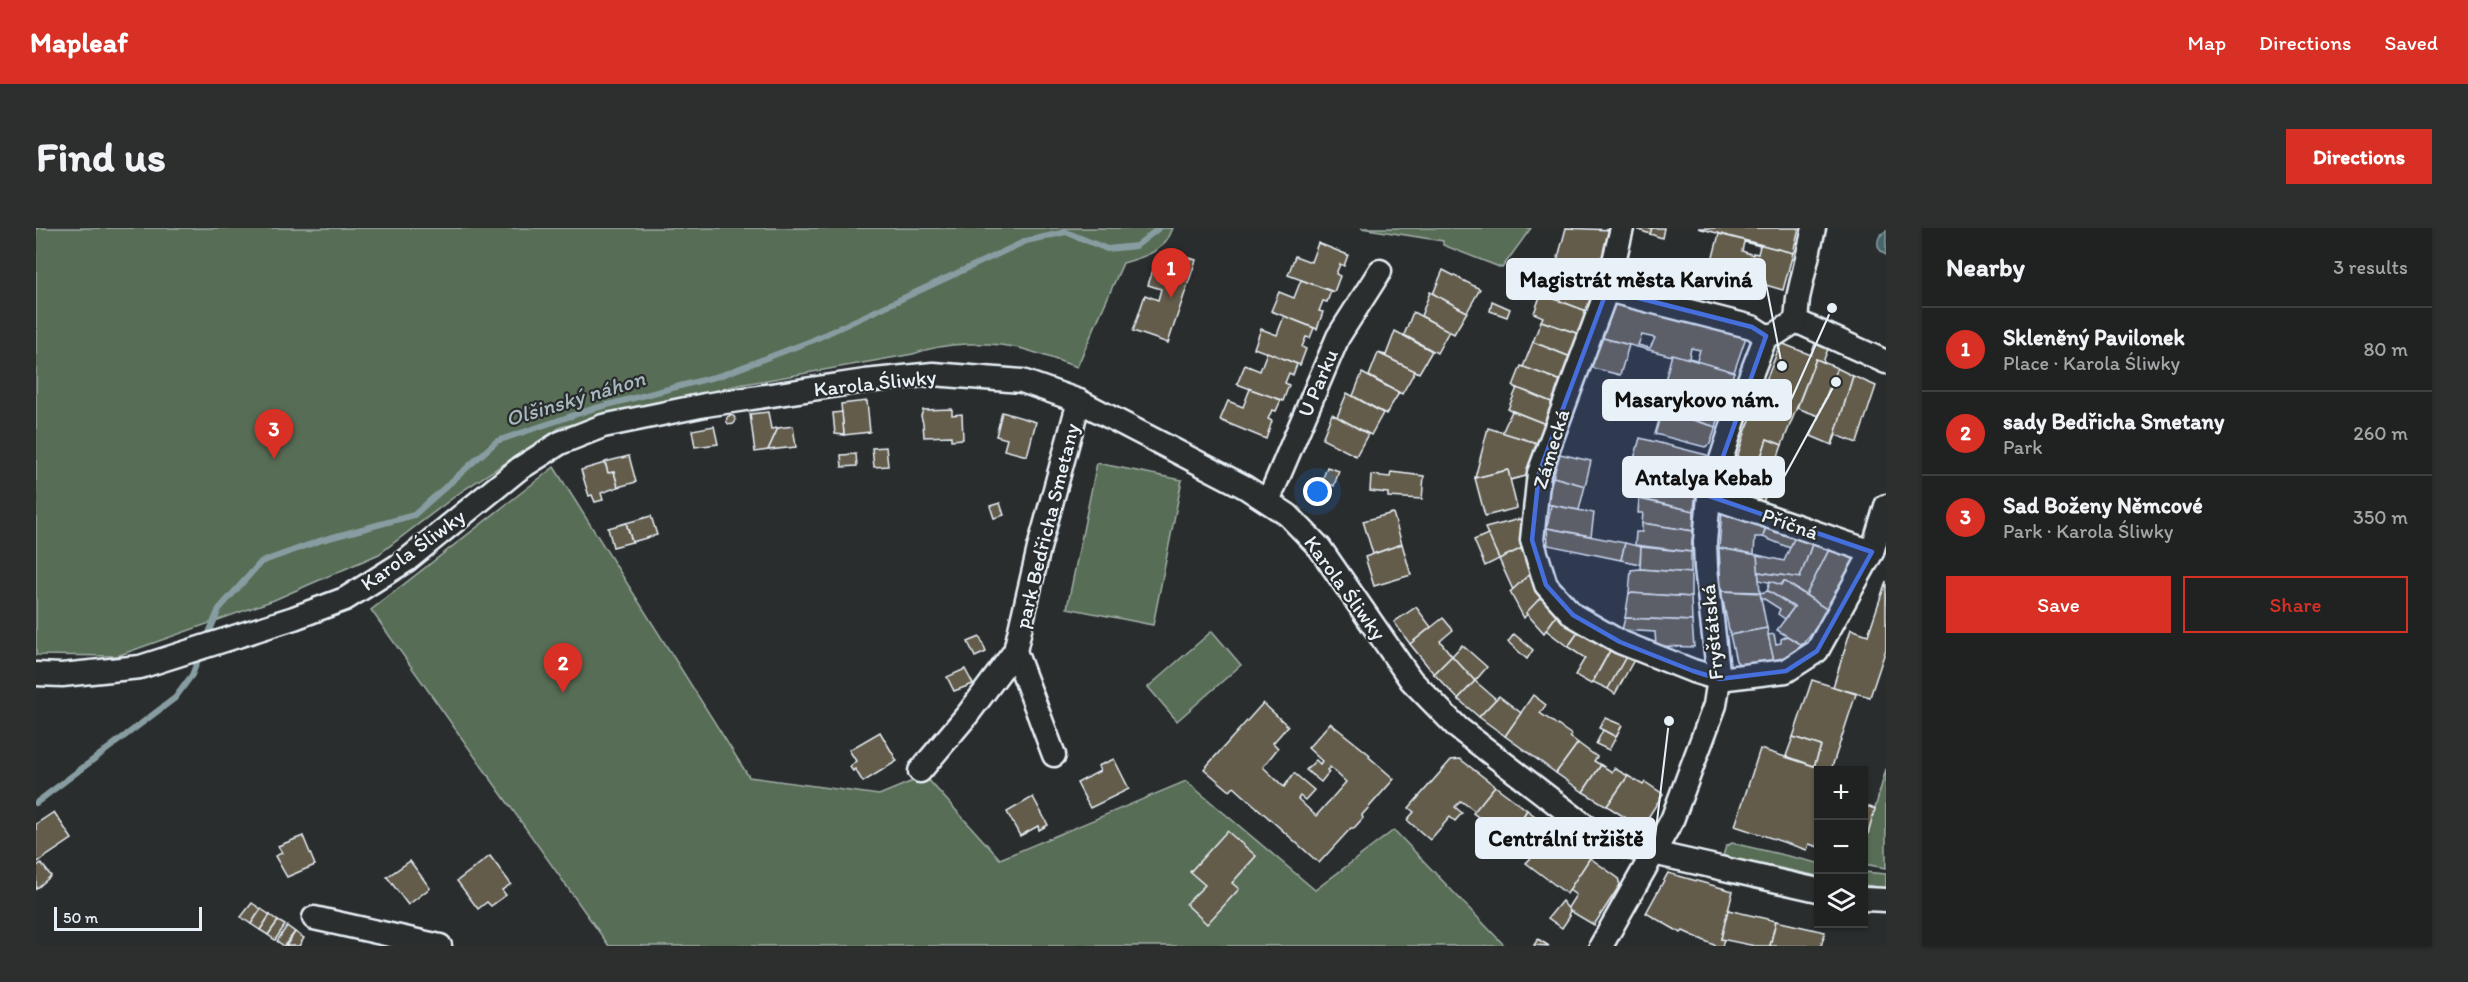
<!DOCTYPE html>
<html lang="en">
<head>
<meta charset="utf-8">
<style>
	:root { --surface:#202222; --page:#2d2f2f; --text:#f1f3f6; --muted:#a2a4a5; --line:#3d3f40; --accent:#d93025 }
	body { margin:0; font-family:Itim,sans-serif; background:var(--page); color:var(--text) }
	.controls { position:absolute; right:18px; bottom:18px; display:grid; overflow:hidden; border-radius:0px; box-shadow:0 2px 4px #0004 }
	.controls button { width:54px; height:54px; display:grid; place-items:center; padding:0; border:0; border-bottom:2px solid var(--line); background:var(--surface); color:var(--text); font:30px sans-serif }
	.scale { position:absolute; left:18px; bottom:15px; width:148px; box-sizing:border-box; padding-left:6px; border:3px solid #e8f1f8; border-top:0; font-size:16px; line-height:21px; white-space:nowrap; color:#e8f1f8; -webkit-text-stroke:4px #2a2d2e; paint-order:stroke }
	.you { position:absolute; left:1282px; top:264px; width:21px; height:21px; margin:-15px; border:4px solid #fff; border-radius:50%; background:#1a73e8; box-shadow:0 0 0 9px #1a73e833 }
	.badge { display:grid; place-items:center; width:39px; height:39px; border-radius:50%; background:var(--accent); color:#fff; font-size:20px; font-weight:700 }
	.pin { position:absolute; translate:-50% -50px; filter:drop-shadow(0 2px 3px #0008) }
	.pin::after { content:''; position:absolute; top:32px; width:21px; height:18px; background:inherit; clip-path:polygon(0 0,100% 0,50% 100%) }
	.list { margin:0; padding:0; list-style:none }
	h2 { display:flex; justify-content:space-between; align-items:center; height:78px; margin:0; padding:0 24px; font-size:26px }
	h2 small { font-size:20px; font-weight:400; color:var(--muted) }
	.list li { display:grid; grid-template-columns:39px 1fr auto; gap:18px; align-items:center; box-sizing:border-box; height:84px; padding:0 24px; border-top:2px solid var(--line) }
	.list b { display:block; font-size:22px; white-space:nowrap }
	.list p { margin:0; font-size:20px; white-space:nowrap; color:var(--muted) }
	.list em { font-size:20px; font-style:normal; color:var(--muted) }
	.actions { display:flex; gap:12px; padding:18px 24px }
	.actions a { flex:1; padding:14px 0; border:2px solid var(--accent); border-radius:0px; text-align:center; font-size:21px; color:var(--accent) }
	.actions .main { background:var(--accent); color:#fff }
	.icon { flex:none; width:33px; height:33px; fill:none; stroke:currentColor; stroke-width:2; stroke-linecap:round; stroke-linejoin:round }
	.map { position:relative; flex:none; width:1850px; height:718px; overflow:hidden; border-radius:0px }
	header { display:flex; align-items:center; gap:36px; box-sizing:border-box; height:84px; padding:0 30px; background:var(--accent); color:#fff }
	header strong { font-size:28px }
	nav { display:flex; gap:33px; margin-inline-start:auto; font-size:21px }
	.intro { display:flex; align-items:center; justify-content:space-between; box-sizing:border-box; height:144px; padding:0 36px }
	h1 { margin:0; font-size:42px }
	.button { padding:15px 27px; border-radius:0px; background:var(--accent); color:#fff; font-size:21px; font-weight:700 }
	main { display:flex; gap:36px; padding:0 36px }
	aside { flex:1; background:var(--surface); border-radius:0px; box-shadow:0 2px 4px #0004 }
	.map>svg:first-child { display:block }
</style>
</head>
<body>
<header>
<strong>Mapleaf</strong>
<nav><a>Map</a><a>Directions</a><a>Saved</a></nav>
</header>
<div class="intro"><h1>Find us</h1><a class="button">Directions</a></div>
<main>
<div class="map">
<svg width="1850" height="718" viewBox="0 0 1850 718">
	<rect width="100%" height="100%" fill="#2a2d2e"/>
	<filter id="ink" filterUnits="userSpaceOnUse"><feTurbulence type="fractalNoise" baseFrequency=".0167" numOctaves="2"/><feDisplacementMap in="SourceGraphic" scale="12" xChannelSelector="R" yChannelSelector="G"/><feConvolveMatrix kernelMatrix="1 2 1 2 8 2 1 2 1" color-interpolation-filters="sRGB"/></filter>
	<g filter="url(#ink)">
		<g fill="#596d57" stroke="#a0afa8" stroke-width="1.5">
			<path d="M0 0H1137C1129 23 1109 29 1087 35L1041 139C1023 133 1005 126 987 121 953 113 909 114 877 126L703 157 525 199 426 263 343 326 238 372 81 428 0 427Z"/>
			<path d="M1325 0H1495L1466 40 1407 17V13Z"/>
			<path d="M1061 235 1146 252 1117 397 1031 380Z"/>
			<path d="M518 239 713 549 843 567 889 548 964 631 1150 553 1279 662 1358 602 1469 718H573L335 382Z"/>
			<path d="M1176 403 1205 437 1141 493 1112 459Z"/>
			<path d="M1850 541V640L1828 636V620Z"/>
			<path d="M1696 615 1782 635V648L1687 628 1690 618Z"/>
			<path d="M1828 644 1850 646V660L1828 657Z"/>
		</g>
		<path fill="#466567" stroke="#879da1" stroke-width="1.5" d="M1850 3V27C1839 21 1839 9 1850 3Z"/>
		<g fill="none" stroke-linecap="round" stroke-linejoin="round">
			<g stroke="#879da1" stroke-width="6">
				<path d="M170 412 183 381 225 334 286 312 378 287 461 213 556 181 686 147 775 113 990 13 1030 4 1071 21 1100 18 1123 0"/>
				<path d="M0 575 139 470 156 447 164 427"/>
			</g>
		</g>
		<g fill="#645c4c" stroke="#e8f1f8" stroke-width="1.5" fill-rule="evenodd">
			<path d="M1530 0 1576 2 1563 52 1520 37Z"/>
			<path d="M1604 0H1616L1614 6 1603 2Z"/>
			<path d="M1616 0H1628L1626 10 1614 6Z"/>
			<path d="M1662 0H1763L1757 25Z"/>
			<path d="M1683 6 1757 25 1747 62 1702 49 1704 41 1699 39 1697 42 1675 37ZM1708 14 1724 18 1722 26 1717 25V27L1706 23Z"/>
			<path d="M1282 15 1312 27 1308 38 1304 36 1300 46 1304 48 1298 64 1252 47 1259 28 1275 34Z"/>
			<path d="M1148 28 1160 32 1132 115 1097 103 1109 67 1122 72 1125 61 1112 57 1117 42 1126 45 1131 30 1145 35Z"/>
			<path d="M1520 37 1563 52 1553 84 1505 66H1511Z"/>
			<path d="M1407 42 1444 61 1431 84 1397 66Z"/>
			<path d="M1265 52 1295 63 1291 74 1287 73 1283 83 1287 84 1281 101 1235 83 1243 64 1258 70Z"/>
			<path d="M1394 64 1431 84 1418 106 1385 88Z"/>
			<path d="M1505 66 1553 84 1546 107 1505 93 1507 89 1498 85Z"/>
			<path d="M1456 73 1474 81 1471 89 1454 83Z"/>
			<path d="M1577 73 1706 104 1710 109 1698 144 1563 109ZM1606 107 1619 110 1614 120 1602 117ZM1655 120 1664 122 1661 132 1653 130Z"/>
			<path d="M1377 84 1413 103 1401 125 1368 107Z"/>
			<path d="M1248 88 1278 100 1274 110 1270 109 1266 119 1270 121 1264 137 1218 120 1225 101 1241 107Z"/>
			<path d="M1505 93 1546 107 1537 130 1497 114Z"/>
			<path d="M1359 103 1396 123 1383 145 1342 125 1350 127Z"/>
			<path d="M1563 109 1593 117 1584 147 1553 139Z"/>
			<path d="M1497 114 1537 130 1528 154 1487 139Z"/>
			<path d="M1745 115 1775 127 1779 116 1792 121 1787 134 1780 131 1746 217 1731 211 1717 253 1732 258 1726 279 1689 266 1710 202Z"/>
			<path d="M1231 124 1261 136 1257 147 1253 145 1249 155 1253 157 1247 173 1201 156 1209 137 1224 143Z"/>
			<path d="M1342 125 1379 143 1366 166 1333 148Z"/>
			<path d="M1636 126 1698 144 1687 176 1627 160Z"/>
			<path d="M1780 131 1801 140 1783 188 1761 180Z"/>
			<path d="M1485 138 1528 154 1520 176 1477 158Z"/>
			<path d="M1801 140 1817 148 1796 217 1775 208Z"/>
			<path d="M1326 145 1363 165 1350 186 1317 168Z"/>
			<path d="M1817 148 1840 158 1821 215 1800 207 1796 217Z"/>
			<path d="M1481 160 1520 176 1512 197 1472 181Z"/>
			<path d="M1214 161 1245 172 1240 183 1236 182 1232 191 1236 193 1230 211 1184 192 1192 173 1207 179Z"/>
			<path d="M1638 163 1687 176 1680 199 1630 184Z"/>
			<path d="M1311 165 1347 185 1335 207 1301 189Z"/>
			<path d="M831 173 834 204 808 207 805 176Z"/>
			<path d="M916 181V187L926 186 927 211 915 212V208L888 209 887 195 885 188 887 182Z"/>
			<path d="M1476 183 1512 197 1504 216 1466 205Z"/>
			<path d="M732 184 735 201 742 200 732 222 719 224 714 186Z"/>
			<path d="M806 184 808 207 799 206 797 185Z"/>
			<path d="M966 184 1000 194 991 228 968 222 971 211 960 208Z"/>
			<path d="M1630 184 1680 199 1674 216 1669 219 1619 206 1625 186 1630 188Z"/>
			<path d="M1296 186 1332 206 1320 228 1286 211Z"/>
			<circle cx="695" cy="192" r="4.5"/>
			<path d="M678 198 682 216 659 219 656 202Z"/>
			<path d="M757 198 760 219 732 222 742 200Z"/>
			<path d="M1452 200 1504 216 1494 247 1474 252 1472 242 1439 250Z"/>
			<path d="M1604 210 1671 227 1660 261 1617 250 1621 237 1598 231Z"/>
			<path d="M1731 211 1746 217 1732 258 1717 253Z"/>
			<path d="M850 219 852 238 838 239 836 220Z"/>
			<path d="M820 226 821 238 806 239 805 227Z"/>
			<path d="M1524 226 1555 233 1549 258 1517 249Z"/>
			<path d="M593 228 600 254 582 259 578 244 572 245 569 234Z"/>
			<path d="M569 235 572 245 578 244 582 259 565 265 567 272 559 274 556 267 553 268 545 242Z"/>
			<path d="M1291 239 1303 243 1298 258 1286 253Z"/>
			<path d="M1472 242 1481 280 1449 288 1439 250Z"/>
			<path d="M1355 244 1388 248 1386 271 1352 269V265L1334 263 1335 247 1354 249Z"/>
			<path d="M1605 246 1660 261 1658 283 1601 270Z"/>
			<path d="M1517 249 1549 258 1543 282 1510 276Z"/>
			<path d="M1603 271 1658 283 1657 303 1606 295 1607 285H1602Z"/>
			<path d="M964 275 968 287 958 290 954 278Z"/>
			<path d="M1515 277 1558 285 1555 308 1511 300Z"/>
			<path d="M1686 284 1731 295 1727 309H1719L1718 326 1683 320Z"/>
			<path d="M1357 285 1366 316 1337 326 1327 293Z"/>
			<path d="M615 288 621 307 596 314 590 295Z"/>
			<path d="M1484 291 1491 318 1463 331 1449 300Z"/>
			<path d="M590 295 596 314 577 319 572 300Z"/>
			<path d="M1606 295 1657 303 1655 324 1599 317 1600 304H1606Z"/>
			<path d="M1731 295 1761 304 1754 320 1727 309Z"/>
			<path d="M1511 300 1589 315 1585 332 1512 317Z"/>
			<path d="M1761 304 1778 311 1764 350 1722 344 1721 327 1748 333Z"/>
			<path d="M1452 306 1463 331 1449 338 1438 312Z"/>
			<path d="M1778 311 1796 316 1770 367 1748 353 1745 357 1723 352 1722 344 1764 350Z"/>
			<path d="M1589 315 1605 319 1604 336 1585 332Z"/>
			<path d="M1366 316 1375 347 1338 358 1329 329Z"/>
			<path d="M1796 316 1822 325 1793 383 1770 367Z"/>
			<path d="M1491 318 1497 343 1477 362 1463 331Z"/>
			<path d="M1605 319 1655 324V345L1604 341Z"/>
			<path d="M1683 320 1721 327 1724 364 1685 363Z"/>
			<path d="M1604 341 1655 345V369L1593 365 1595 342Z"/>
			<path d="M1497 343 1508 366 1488 390 1474 364Z"/>
			<path d="M1734 353 1745 357 1748 353 1793 383 1766 417 1741 402 1758 379 1732 363V364L1724 365 1731 364Z"/>
			<path d="M1850 353V421L1834 469 1797 459 1815 401 1832 407Z"/>
			<path d="M1685 363 1724 365 1731 400 1694 407Z"/>
			<path d="M1732 363 1758 379 1749 391 1742 386 1744 381 1725 369 1724 365Z"/>
			<path d="M1593 365 1655 369 1656 393 1589 390Z"/>
			<path d="M1508 366 1523 384 1508 405 1490 385Z"/>
			<path d="M1380 379 1395 399 1374 416 1358 394Z"/>
			<path d="M1523 384 1545 400 1532 419 1510 402Z"/>
			<path d="M1407 390 1417 402 1404 413 1416 428 1398 446 1374 416Z"/>
			<path d="M1589 390 1656 393 1658 419 1620 418 1619 404 1586 402Z"/>
			<path d="M1545 400 1576 419 1555 456 1539 447 1549 430 1532 419Z"/>
			<path d="M1731 400 1738 433 1706 438 1700 433 1694 407Z"/>
			<path d="M1478 406 1497 422 1491 431 1472 414Z"/>
			<path d="M1738 406 1740 416 1745 415V411L1751 408 1766 417 1755 426 1738 433 1732 407Z"/>
			<path d="M944 409 950 424 939 429 932 414Z"/>
			<path d="M1426 417 1451 439 1439 453 1416 428Z"/>
			<path d="M1576 419 1592 425 1572 461 1557 454Z"/>
			<path d="M1592 425 1599 430 1579 466 1572 461Z"/>
			<path d="M1416 428 1439 453 1422 471 1398 446Z"/>
			<path d="M929 441 937 456 918 463 911 449Z"/>
			<path d="M1776 452 1820 466 1795 542H1782V619L1773 616 1771 622 1699 598 1724 521 1778 538 1785 518 1757 509Z"/>
			<path d="M1439 453 1460 471 1443 489 1422 471Z"/>
			<path d="M1497 467 1510 477 1504 485 1536 507 1534 509 1542 515 1520 545 1469 508Z"/>
			<path d="M1463 468 1485 485 1469 508 1443 489Z"/>
			<path d="M1227 475 1252 498 1237 515 1242 520 1227 539 1248 559 1258 545 1278 562 1269 572 1264 568 1262 571 1280 588 1310 554 1294 539 1291 542 1293 544 1285 554 1270 542 1280 532 1284 536 1286 533 1272 520 1294 495 1334 527 1333 529 1358 551 1326 587 1327 590 1318 600H1315L1283 635 1198 559 1194 563 1168 541Z"/>
			<path d="M1569 490 1586 497 1580 509 1563 500Z"/>
			<path d="M1567 502 1580 509 1573 522 1560 516Z"/>
			<path d="M844 504 861 533 827 554 819 541 817 543 814 539 820 533 813 522Z"/>
			<path d="M1757 509 1785 518 1778 538 1750 528Z"/>
			<path d="M1542 515 1561 529 1558 533 1565 537 1547 564 1520 545Z"/>
			<path d="M1078 531 1093 561 1054 580 1041 555 1064 543 1062 538Z"/>
			<path d="M1424 531 1459 558 1439 583 1425 573 1419 579 1426 585 1419 593 1414 589 1394 612 1371 592 1378 584 1373 580 1415 532Z"/>
			<path d="M1565 537 1576 544 1578 540 1592 548 1571 578 1547 564Z"/>
			<path d="M1592 548 1607 557 1609 554 1627 566 1608 596 1601 597 1571 578Z"/>
			<path d="M1459 558 1491 582 1478 603 1497 617 1490 625 1437 585Z"/>
			<path d="M997 569 1012 597 1003 602 1002 598 984 608 971 584Z"/>
			<path d="M1828 577 1839 581 1828 620Z"/>
			<path d="M1491 582 1511 597 1497 617 1478 603Z"/>
			<path d="M18 584 36 611 0 635V596Z"/>
			<path d="M1511 597 1524 607 1509 630 1501 624 1495 630 1490 625Z"/>
			<path d="M1191 603 1220 628 1196 655 1203 661 1171 696 1150 676 1169 657 1154 644Z"/>
			<path d="M1524 607 1554 630 1531 666 1490 635 1501 624 1509 630Z"/>
			<path d="M267 608 279 637 251 649 239 628 246 625 242 618Z"/>
			<path d="M454 628 475 656 466 662 470 667 455 678 451 674 442 681 421 653Z"/>
			<path d="M1554 630 1582 650 1584 657 1558 697 1531 681 1540 667 1533 662Z"/>
			<path d="M374 633 394 660 372 677 351 649Z"/>
			<path d="M5 635 15 648 0 661V639Z"/>
			<path d="M1632 645 1697 663 1685 711H1688L1686 718H1680L1647 703 1645 705 1610 685Z"/>
			<path d="M1526 673 1534 683 1532 687 1534 688 1526 700 1512 690Z"/>
			<path d="M216 675 225 681 215 696 205 689Z"/>
			<path d="M225 681 234 687 224 702 215 696Z"/>
			<path d="M1692 682 1740 693 1734 718H1719L1685 711Z"/>
			<path d="M234 687 242 693 232 707 224 702Z"/>
			<path d="M242 693 249 697 239 712 232 707Z"/>
			<path d="M1740 693 1789 704 1785 718H1734Z"/>
			<path d="M251 698 259 704 248 718 241 713Z"/>
			<path d="M259 704 268 710 263 718H250Z"/>
			<path d="M1502 711 1513 718 1498 717Z"/>
		</g>
		<g fill="none" stroke-linecap="round" stroke-linejoin="round">
			<defs>
				<g id="minor">
					<path d="M1586 0 1571 62 1503 245 1496 312 1510 357 1537 387 1584 414 1657 443 1683 451 1750 443 1781 423 1836 324 1850 278"/>
					<path d="M1571 62 1716 99 1730 108"/>
					<path d="M1760 93 1850 134"/>
					<path d="M1760 93 1762 70 1778 0"/>
					<path d="M1673 268 1836 324"/>
					<path d="M1232 273 1302 109 1344 43"/>
					<path d="M979 423 1018 527"/>
					<path d="M0 446 26 447 104 439 258 390 309 371 371 332 483 241 524 215 567 198 669 177 829 153 897 146 986 153 1043 173 1209 259 1252 287 1284 320 1375 452 1422 500 1560 606 1588 618 1617 625 1782 662"/>
					<path d="M884 543 932 486 979 423 1003 320 1043 173"/>
					<path d="M1828 671 1850 672"/>
					<path d="M278 690 404 718"/>
					<path d="M1565 718 1636 592 1679 477 1683 451 1670 340 1669 314 1673 268 1702 180 1730 108 1740 106 1760 93"/>
				</g>
			</defs>
			<use href="#minor" stroke="#e8f1f8" stroke-width="27"/>
			<use href="#minor" stroke="#2a2d2e" stroke-width="22"/>
		</g>
	</g>
	<path fill="#466fde" fill-opacity="0.2" stroke="#466fde" stroke-width="4.5" stroke-linejoin="round" d="M1571 62 1716 99 1730 108 1673 268 1836 324 1781 423 1750 443 1683 451 1657 443 1584 414 1537 387 1510 357 1496 312 1503 245Z"/>
	<g text-anchor="middle" stroke-width="4.5" stroke-linejoin="round" paint-order="stroke">
		<g font-size="21" fill="#e8f1f8" stroke="#2a2d2e">
			<text transform="translate(839 155) rotate(-6)" y="7">Karola Śliwky</text>
			<text transform="translate(1282 155) rotate(-67)" y="7">U Parku</text>
			<text transform="translate(1515 221) rotate(-73)" y="7">Zámecká</text>
			<text transform="translate(1754 296) rotate(19)" y="7">Příčná</text>
			<text transform="translate(1011 298) rotate(-76)" y="7">park Bedřicha Smetany</text>
			<text transform="translate(377 322) rotate(-36)" y="7">Karola Śliwky</text>
			<text transform="translate(1309 360) rotate(54)" y="7">Karola Śliwky</text>
			<text transform="translate(1676 404) rotate(-95)" y="7">Fryštátská</text>
		</g>
		<g font-size="22" font-style="italic" fill="#a7b9be" stroke="#2a2d2e">
			<text transform="translate(539 170) rotate(-17)" y="8">Olšinský náhon</text>
		</g>
	</g>
	<path fill="none" stroke="#e8f1f8" stroke-width="2" d="M1746 138L1729 51M1796 80L1755 172M1800 154L1748 249M1633 493L1619 610"/>
	<g fill="#e8f1f8" stroke="#2a2d2e" stroke-width="2">
		<circle cx="1746" cy="138" r="6"/>
		<circle cx="1796" cy="80" r="6"/>
		<circle cx="1800" cy="154" r="6"/>
		<circle cx="1633" cy="493" r="6"/>
	</g>
	<g fill="#e8f1f8" stroke="#e8f1f8" stroke-width="2">
		<rect x="1471" y="31" width="258" height="40" rx="6"/>
		<rect x="1567" y="152" width="188" height="40" rx="6"/>
		<rect x="1587" y="229" width="161" height="40" rx="6"/>
		<rect x="1440" y="590" width="179" height="40" rx="6"/>
	</g>
	<g font-size="22" text-anchor="middle" font-weight="bold" fill="#111">
		<text x="1600" y="59">Magistrát města Karviná</text>
		<text x="1661" y="179">Masarykovo nám.</text>
		<text x="1668" y="257">Antalya Kebab</text>
		<text x="1530" y="618">Centrální tržiště</text>
	</g>
</svg>
<div class="controls">
<button>+</button>
<button>−</button>
<button><svg class="icon" aria-label="layers" viewBox="0 0 24 24"><path d="M12 4l9 5-9 5-9-5zM3 14l9 5 9-5"/></svg></button>
</div>
<div class="scale">50 m</div>
<div class="you"></div>
<div class="pin badge" style="left:1135px;top:70px">1</div>
<div class="pin badge" style="left:527px;top:465px">2</div>
<div class="pin badge" style="left:238px;top:231px">3</div>
</div>
<aside>
<h2>Nearby<small>3 results</small></h2>
<ul class="list">
<li><span class="badge">1</span><div><b>Skleněný Pavilonek</b><p>Place · Karola Śliwky</p></div><em>80 m</em></li>
<li><span class="badge">2</span><div><b>sady Bedřicha Smetany</b><p>Park</p></div><em>260 m</em></li>
<li><span class="badge">3</span><div><b>Sad Boženy Němcové</b><p>Park · Karola Śliwky</p></div><em>350 m</em></li>
</ul>
<div class="actions"><a class="main">Save</a><a>Share</a></div>
</aside>
</main>
</body>
</html>
